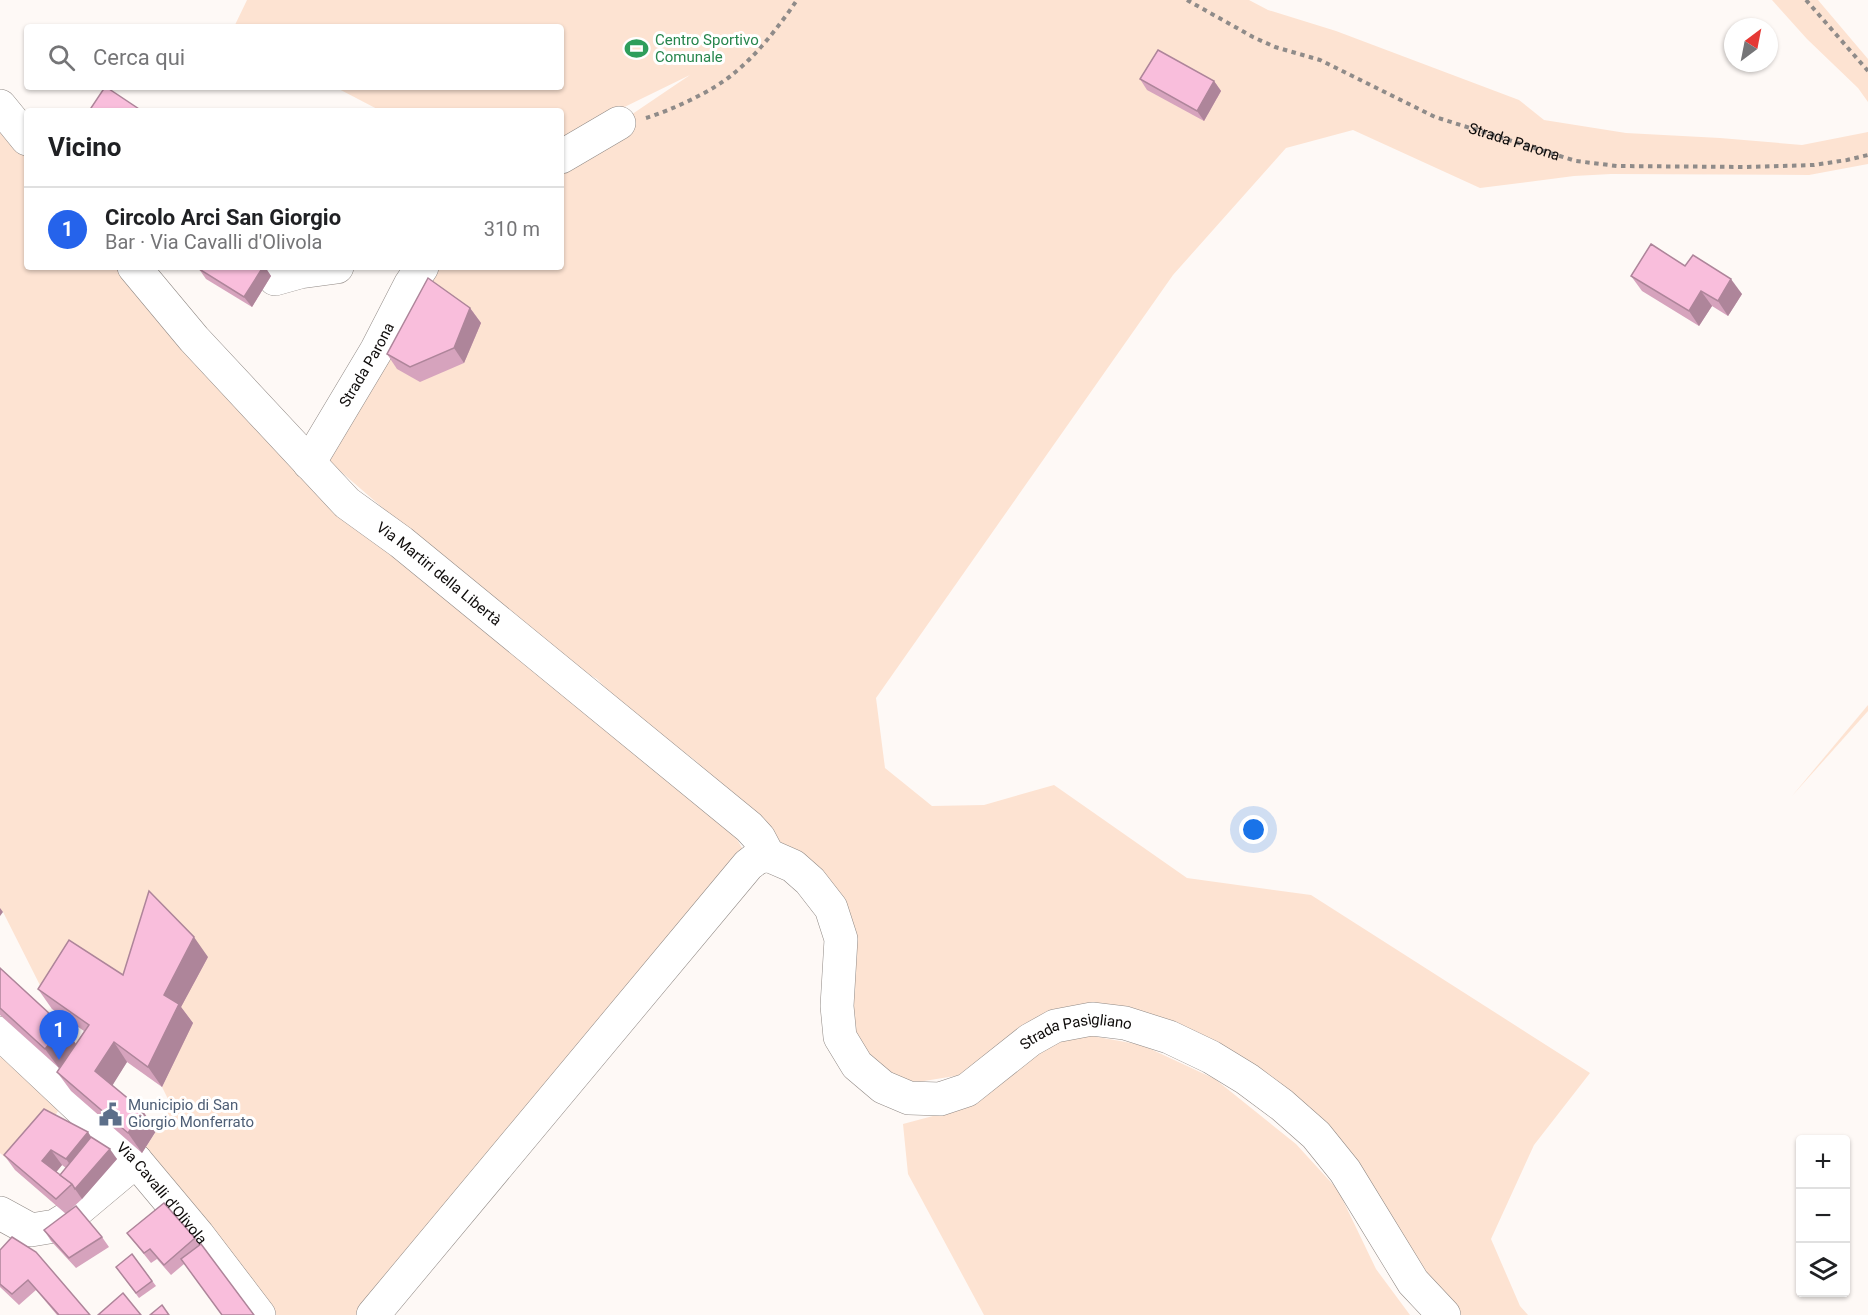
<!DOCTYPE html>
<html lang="it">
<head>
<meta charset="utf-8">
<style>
	:root { --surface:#fff; --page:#f6f6f6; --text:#202124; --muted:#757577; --line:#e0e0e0; --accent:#2563eb }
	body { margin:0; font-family:Roboto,sans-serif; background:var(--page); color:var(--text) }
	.controls { position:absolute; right:18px; bottom:18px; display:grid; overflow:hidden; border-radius:6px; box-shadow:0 2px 4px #0004 }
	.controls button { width:54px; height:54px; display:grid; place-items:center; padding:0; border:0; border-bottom:2px solid var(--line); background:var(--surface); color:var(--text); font:30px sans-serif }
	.compass { position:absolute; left:1724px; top:18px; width:54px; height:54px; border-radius:50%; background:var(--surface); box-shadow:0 2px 4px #0004; rotate:32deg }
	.you { position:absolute; left:1254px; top:830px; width:21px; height:21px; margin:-15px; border:4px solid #fff; border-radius:50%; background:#1a73e8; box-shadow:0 0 0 9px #1a73e833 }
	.badge { display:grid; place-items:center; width:39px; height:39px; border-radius:50%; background:var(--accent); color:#fff; font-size:20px; font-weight:700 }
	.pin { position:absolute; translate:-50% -50px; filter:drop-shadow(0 2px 3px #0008) }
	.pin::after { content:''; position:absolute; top:32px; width:21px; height:18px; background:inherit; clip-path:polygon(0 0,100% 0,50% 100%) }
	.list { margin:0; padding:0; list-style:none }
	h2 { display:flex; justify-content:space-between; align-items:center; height:78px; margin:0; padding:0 24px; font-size:26px }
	h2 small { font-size:20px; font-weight:400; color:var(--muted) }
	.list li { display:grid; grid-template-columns:39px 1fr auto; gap:18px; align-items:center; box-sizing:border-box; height:84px; padding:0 24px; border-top:2px solid var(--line) }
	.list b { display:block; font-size:22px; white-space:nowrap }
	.list p { margin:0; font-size:20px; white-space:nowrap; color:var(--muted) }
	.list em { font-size:20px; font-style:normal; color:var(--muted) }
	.icon { flex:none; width:33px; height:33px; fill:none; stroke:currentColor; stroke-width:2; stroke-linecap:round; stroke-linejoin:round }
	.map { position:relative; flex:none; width:1868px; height:1315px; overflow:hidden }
	.search { position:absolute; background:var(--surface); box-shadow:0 2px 4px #0004; left:24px; top:24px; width:540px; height:66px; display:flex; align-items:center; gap:15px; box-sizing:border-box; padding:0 21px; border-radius:6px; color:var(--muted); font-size:22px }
	.panel { position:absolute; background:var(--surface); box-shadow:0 2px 4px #0004; left:24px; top:108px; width:540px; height:162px; border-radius:6px }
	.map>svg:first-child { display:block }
</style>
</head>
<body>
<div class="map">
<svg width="1868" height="1315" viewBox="0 0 1868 1315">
	<rect width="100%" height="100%" fill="#fef9f6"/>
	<g fill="#fde3d2">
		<path d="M247 0H1249L1268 10 1336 31 1519 100 1544 120 1626 133 1720 138 1802 145 1868 132V164L1809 175 1611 174 1574 176 1480 188 1353 130 1286 148 1173 275 876 698 885 768 932 806 984 805 1054 785 1187 878 1311 895 1590 1073 1534 1145 1491 1239 1520 1306 1528 1315H1456L1267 1081 1096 1010 961 1075 912 1083 869 1061 854 1028 848 987 851 920 709 788 697 762 621 704 597 679 549 652 324 457 422 267H561V171L619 123 690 75 561 138V111H381L335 87H561V27H234Z"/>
		<path d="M1772 0H1818L1868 59V102L1858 88 1807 39Z"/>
		<path d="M0 123 27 155V267H123L324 500 728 823 742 848 737 866 359 1315H267L142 1153 172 1107 162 1087 192 1024 137 994 83 959 52 1009 3 912 0 910Z"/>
		<path d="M1868 705V711L1792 796Z"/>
		<path d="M1081 1034 1142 1045 1215 1079 1296 1144 1338 1190 1376 1269 1410 1315H984L908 1174 903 1124 974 1105 1036 1047Z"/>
		<path d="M4 1053 58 1111 52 1121 13 1164 0 1153V1058Z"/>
	</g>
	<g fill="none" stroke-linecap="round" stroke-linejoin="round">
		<defs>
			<g id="minor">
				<path d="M0 106 27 139"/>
				<path d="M561 157 619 123"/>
				<path id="s2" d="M134 267 194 339 347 503 401 542 749 827 759 838 768 855"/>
				<path d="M275 279 300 272 337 267"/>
				<path id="s3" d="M309 463 376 351 410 285 422 267"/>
				<path id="s4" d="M768 855 793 866 810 881 831 908 841 939 837 1006 840 1037 857 1065 883 1087 909 1098 940 1099 967 1090 1030 1040 1055 1026 1092 1019 1125 1023 1169 1037 1211 1057 1247 1079 1282 1105 1316 1135 1345 1171 1413 1282 1444 1315"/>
				<path id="s5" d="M0 1033 136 1161 198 1235 259 1315"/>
				<path d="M0 1213 31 1230 55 1226 68 1218 136 1161"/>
				<path d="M373 1315 748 865 757 858 768 855"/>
			</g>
		</defs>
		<use href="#minor" stroke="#908985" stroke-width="34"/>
		<g stroke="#8f8b89" stroke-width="4" stroke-dasharray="4.5 4.5" stroke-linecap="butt">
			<path id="s1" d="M1187 0 1253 37 1275 47 1320 60 1435 117 1576 161 1617 166 1746 167 1814 165 1847 160 1868 155"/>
			<path d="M1806 0 1868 71"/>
			<path d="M646 118C672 110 713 91 733 74 757 55 780 25 797 0"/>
		</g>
		<use href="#minor" stroke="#fff" stroke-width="33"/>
	</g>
	<g fill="#d6a3bd" fill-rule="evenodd">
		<path d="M1140 79 1214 81 1221 91 1204 121 1147 90Z"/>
		<path d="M1685 266 1742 294 1728 316 1712 306 1699 326 1642 291 1631 276Z"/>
		<path d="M200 267H265L271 276 252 307 206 279 199 269Z"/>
		<path d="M470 308 481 323 464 363 420 382 397 369 387 354Z"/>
		<path d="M208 957 181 1007 193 1023 162 1087 127 1062 112 1085 156 1131 142 1153 71 1091 57 1072 61 1065 59 1068 0 1015V968L64 1027 76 1044 84 1031 52 1009 38 989 123 975Z"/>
		<path d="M91 1137 117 1159 82 1199 69 1211 102 1237 109 1247 76 1268 51 1241 44 1230 66 1214 15 1170 4 1155ZM62 1165 66 1168 60 1175 56 1172Z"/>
		<path d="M127 1233 195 1238 200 1245 184 1264 171 1275 157 1259 151 1263Z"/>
		<path d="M0 1250 90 1315H57L36 1290 19 1305 0 1287Z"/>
		<path d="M132 1254 156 1286 139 1298 116 1267Z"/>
	</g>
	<g fill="#ae859a">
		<path d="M1214 81 1221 91 1204 121 1197 111Z"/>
		<path d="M263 267H265L271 276 252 307 244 297Z"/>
		<path d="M1731 279 1742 294 1728 316 1718 301Z"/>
		<path d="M1701 291 1712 306 1699 326 1689 311Z"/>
		<path d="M470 308 481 323 464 363 454 348Z"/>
		<path d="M0 908 3 912 0 916Z"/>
		<path d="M194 937 208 957 181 1007 193 1023 162 1087 148 1067 164 995Z"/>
		<path d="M64 1027 78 1047 59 1068 45 1049Z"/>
		<path d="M114 1042 127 1062 109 1091 95 1071Z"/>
		<path d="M143 1111 156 1131 142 1153 128 1133Z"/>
		<path d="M88 1132 98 1147 77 1174 66 1159Z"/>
		<path d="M110 1149 117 1159 82 1199 75 1189Z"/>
		<path d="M51 1150 62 1165 53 1176 42 1161Z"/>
	</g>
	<g fill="#f9bedc" stroke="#ae859a" stroke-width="1.5">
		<path d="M1158 50 1214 81 1197 111 1140 79Z"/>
		<path d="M105 87H106L142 111H89Z"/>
		<path d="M1651 244 1685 266 1693 255 1731 279 1718 301 1701 291 1689 311 1631 276Z"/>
		<path d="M200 267H263L244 297 199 269Z"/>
		<path d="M428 278 470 308 454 348 410 367 387 354Z"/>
		<path d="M149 891 194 937 164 995 179 1004 148 1067 114 1042 95 1071 143 1111 128 1133 57 1072 89 1025 38 989 69 940 123 975Z"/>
		<path d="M0 968 64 1027 45 1049 0 1008Z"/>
		<path d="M44 1109 88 1132 66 1159 51 1150 42 1161 72 1184 56 1199 4 1155Z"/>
		<path d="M91 1137 110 1149 75 1189 72 1184 60 1175Z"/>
		<path d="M164 1203 195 1238 164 1265 150 1249 144 1253 127 1233Z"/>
		<path d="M76 1206 102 1237 69 1258 44 1230Z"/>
		<path d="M12 1237 36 1252 90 1315H59L28 1280 12 1294 0 1284V1250Z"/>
		<path d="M201 1244 254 1315H222L181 1259Z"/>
		<path d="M132 1254 152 1281 136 1293 116 1267Z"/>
		<path d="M123 1293 141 1315H98Z"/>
		<path d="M162 1305 169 1315H150Z"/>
	</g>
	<defs>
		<symbol id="stadium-bare" viewBox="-9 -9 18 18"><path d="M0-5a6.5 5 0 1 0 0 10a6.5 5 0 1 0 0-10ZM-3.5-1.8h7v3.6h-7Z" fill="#2e9e5b" stroke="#fff" stroke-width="2.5" paint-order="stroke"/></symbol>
		<symbol id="civic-bare" viewBox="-9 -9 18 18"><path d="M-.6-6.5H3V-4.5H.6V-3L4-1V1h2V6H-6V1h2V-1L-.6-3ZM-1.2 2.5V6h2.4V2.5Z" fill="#5c6f8a" stroke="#fff" stroke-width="2.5" paint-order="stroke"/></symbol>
	</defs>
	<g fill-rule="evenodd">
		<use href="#stadium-bare" x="620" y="32" width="33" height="33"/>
		<use href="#civic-bare" x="94" y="1098" width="33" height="33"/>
	</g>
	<g text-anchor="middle" stroke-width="6" stroke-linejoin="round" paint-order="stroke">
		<g font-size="15" fill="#27864d" stroke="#fff" text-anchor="start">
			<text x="655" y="45">Centro Sportivo<tspan x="655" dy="17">Comunale</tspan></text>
		</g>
		<g font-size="15" fill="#0e0b0a" stroke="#fff">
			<text dy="5" stroke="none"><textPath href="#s1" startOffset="358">Strada Parona</textPath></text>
			<text dy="5" stroke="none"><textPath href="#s3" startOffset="114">Strada Parona</textPath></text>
			<text dy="5" stroke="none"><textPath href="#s2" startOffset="434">Via Martiri della Libertà</textPath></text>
			<text dy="5" stroke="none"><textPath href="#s4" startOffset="498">Strada Pasigliano</textPath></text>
			<text dy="5" stroke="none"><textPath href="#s5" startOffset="228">Via Cavalli d'Olivola</textPath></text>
		</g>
		<g font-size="15" fill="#4e5e75" stroke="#fff" text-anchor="start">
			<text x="128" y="1110">Municipio di San<tspan x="128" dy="17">Giorgio Monferrato</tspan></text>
		</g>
	</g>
</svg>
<div class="controls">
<button>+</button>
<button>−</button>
<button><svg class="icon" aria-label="layers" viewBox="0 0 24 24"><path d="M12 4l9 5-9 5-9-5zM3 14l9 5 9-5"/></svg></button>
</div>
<svg class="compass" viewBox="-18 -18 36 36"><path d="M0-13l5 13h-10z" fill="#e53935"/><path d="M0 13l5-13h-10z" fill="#757577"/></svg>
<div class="you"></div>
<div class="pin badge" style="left:59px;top:1060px">1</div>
<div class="search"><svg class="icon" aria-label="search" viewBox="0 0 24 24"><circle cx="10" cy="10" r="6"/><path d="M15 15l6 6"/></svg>Cerca qui</div>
<section class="panel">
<h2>Vicino<small></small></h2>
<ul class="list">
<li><span class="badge">1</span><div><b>Circolo Arci San Giorgio</b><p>Bar · Via Cavalli d'Olivola</p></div><em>310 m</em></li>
</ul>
</section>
</div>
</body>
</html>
